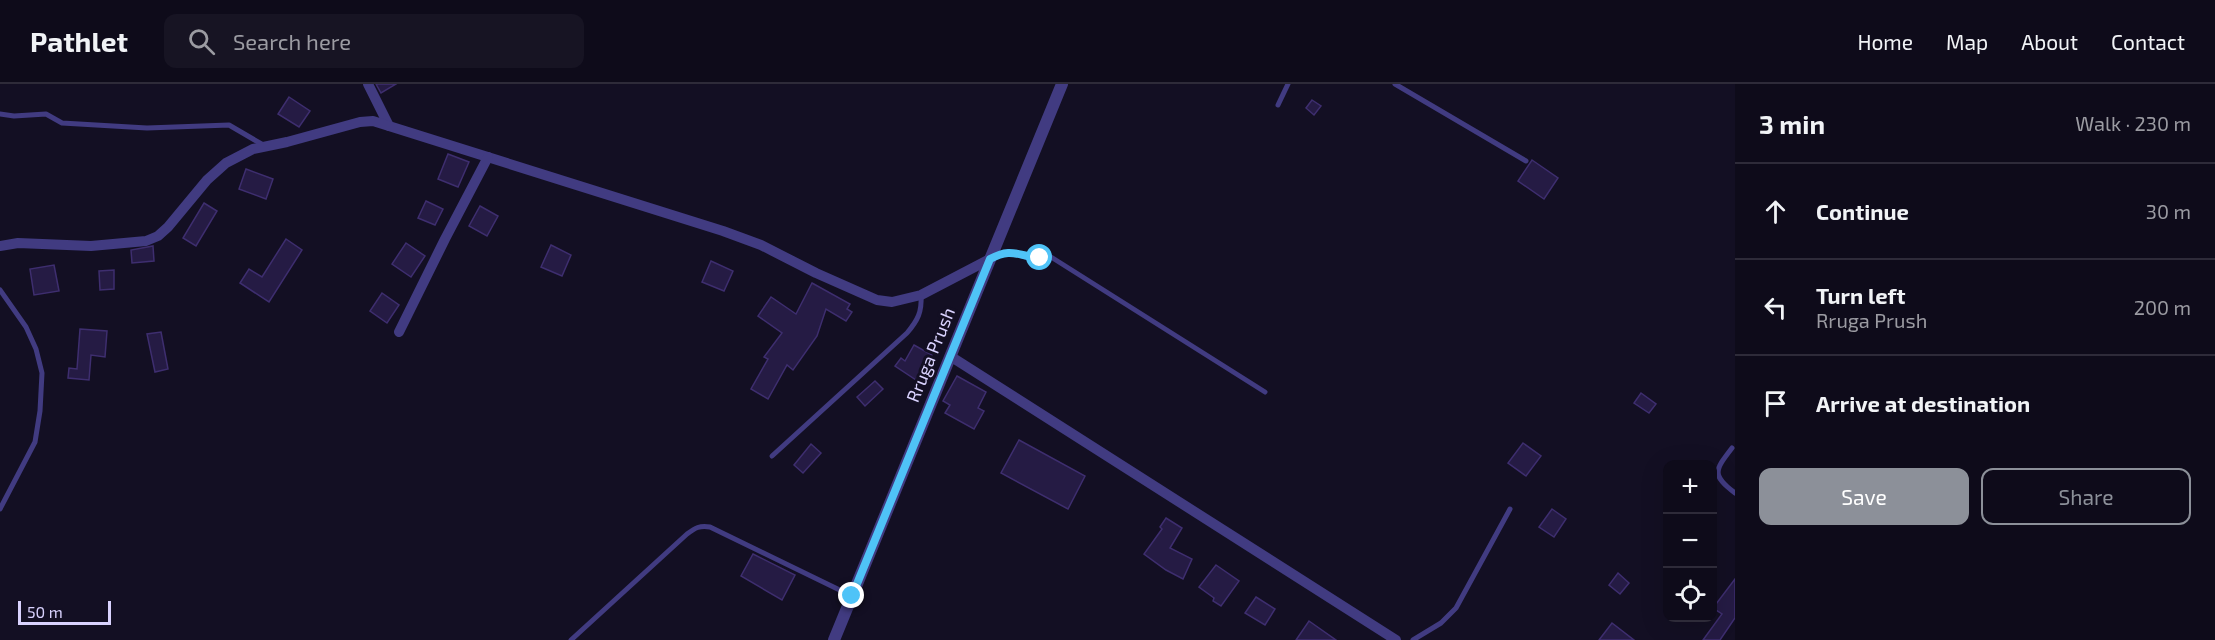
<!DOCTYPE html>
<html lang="en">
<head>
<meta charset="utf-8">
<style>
	:root { --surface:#0e0b1a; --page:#171423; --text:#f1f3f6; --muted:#9b9ba2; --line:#2e2b39; --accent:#8c9099 }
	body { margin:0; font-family:"Exo 2",sans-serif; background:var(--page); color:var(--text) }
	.controls { position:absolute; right:18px; bottom:18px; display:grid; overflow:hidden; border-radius:12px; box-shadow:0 6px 24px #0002 }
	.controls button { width:54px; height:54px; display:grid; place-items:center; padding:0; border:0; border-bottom:2px solid var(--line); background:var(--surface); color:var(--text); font:30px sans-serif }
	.scale { position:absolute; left:18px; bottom:15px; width:93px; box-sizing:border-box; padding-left:6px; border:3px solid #d9d2fe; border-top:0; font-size:16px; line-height:21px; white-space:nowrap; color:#d9d2fe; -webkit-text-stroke:4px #130f23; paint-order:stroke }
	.stop { position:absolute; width:18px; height:18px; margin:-14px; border:4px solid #4fc3f7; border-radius:50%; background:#fff }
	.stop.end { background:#4fc3f7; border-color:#fff; box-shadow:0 2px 6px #0008 }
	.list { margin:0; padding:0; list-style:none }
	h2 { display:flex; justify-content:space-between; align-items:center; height:78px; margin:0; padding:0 24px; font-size:26px }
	h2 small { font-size:20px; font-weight:400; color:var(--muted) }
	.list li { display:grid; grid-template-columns:39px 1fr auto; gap:18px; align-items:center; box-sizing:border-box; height:96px; padding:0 24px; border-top:2px solid var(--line) }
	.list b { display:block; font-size:22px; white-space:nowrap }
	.list p { margin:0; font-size:20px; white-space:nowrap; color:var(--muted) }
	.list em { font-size:20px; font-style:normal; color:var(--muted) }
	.actions { display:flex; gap:12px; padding:18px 24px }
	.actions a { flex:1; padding:14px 0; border:2px solid var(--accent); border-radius:12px; text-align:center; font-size:21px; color:var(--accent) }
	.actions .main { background:var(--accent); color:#fff }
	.icon { flex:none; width:33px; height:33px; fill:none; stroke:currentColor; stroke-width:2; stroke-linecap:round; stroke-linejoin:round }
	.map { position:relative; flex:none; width:1735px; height:556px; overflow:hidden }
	header { display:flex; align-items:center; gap:36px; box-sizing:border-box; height:84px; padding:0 30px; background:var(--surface); border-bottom:2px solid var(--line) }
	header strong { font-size:28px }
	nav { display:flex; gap:33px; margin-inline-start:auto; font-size:21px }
	.search { width:420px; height:54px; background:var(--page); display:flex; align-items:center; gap:15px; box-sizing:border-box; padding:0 21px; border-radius:12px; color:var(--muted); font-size:22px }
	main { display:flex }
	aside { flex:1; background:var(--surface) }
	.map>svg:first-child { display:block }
</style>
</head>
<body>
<header>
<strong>Pathlet</strong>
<div class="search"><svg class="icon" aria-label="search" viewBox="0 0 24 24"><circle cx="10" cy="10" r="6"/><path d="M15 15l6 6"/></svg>Search here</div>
<nav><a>Home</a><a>Map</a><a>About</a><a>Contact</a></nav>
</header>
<main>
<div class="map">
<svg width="1735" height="556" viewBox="0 0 1735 556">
	<rect width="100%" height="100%" fill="#130f23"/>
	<g fill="#251b44" stroke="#3e2e6f" stroke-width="1.5">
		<path d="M376 0H396L381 9Z"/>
		<path d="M289 13 310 27 299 43 278 30Z"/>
		<path d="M1312 16 1321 22 1314 31 1306 24Z"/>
		<path d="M448 70 469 78 458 103 438 95Z"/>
		<path d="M1532 76 1558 94 1544 115 1518 97Z"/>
		<path d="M246 85 273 95 266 115 239 105Z"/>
		<path d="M426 117 443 125 435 141 418 134Z"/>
		<path d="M204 119 217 127 196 162 183 154Z"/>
		<path d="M480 122 498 132 487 152 469 142Z"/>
		<path d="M286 155 302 166 269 218 240 199 249 185 262 193Z"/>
		<path d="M406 159 425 172 411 193 392 180Z"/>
		<path d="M551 161 571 171 562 192 541 183Z"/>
		<path d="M153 162 154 177 132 179 131 166Z"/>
		<path d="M711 177 733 187 724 207 702 198Z"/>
		<path d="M54 181 59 207 34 211 30 185Z"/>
		<path d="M114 186V205L100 206 99 187Z"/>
		<path d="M812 199 850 220 847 225 852 228 846 237 826 225 817 252 793 286 787 281 768 315 751 305 768 275 764 273 782 249 758 232 771 213 796 230Z"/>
		<path d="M382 209 399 221 387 239 370 227Z"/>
		<path d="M80 245 107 247 105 273 91 271 89 296 68 294 69 284 77 285Z"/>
		<path d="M161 248 168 285 155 288 147 250Z"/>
		<path d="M914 261 932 271 919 298 895 282 901 274 905 277Z"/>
		<path d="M957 292 986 308 978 324 984 327 974 345 945 329 950 321 943 317Z"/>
		<path d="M875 297 883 305 865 322 857 313Z"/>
		<path d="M1641 309 1656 320 1649 329 1634 319Z"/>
		<path d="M1019 356 1085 392 1068 425 1001 389Z"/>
		<path d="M1523 359 1541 372 1526 392 1508 379Z"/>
		<path d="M811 360 821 369 803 389 794 381Z"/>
		<path d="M1552 425 1566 435 1554 453 1539 443Z"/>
		<path d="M1166 434 1182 444 1170 464 1192 475 1183 495 1166 486 1144 470 1162 445 1160 443Z"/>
		<path d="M753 470 795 491 782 516 741 492Z"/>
		<path d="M1216 481 1239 497 1221 522 1213 517 1214 514 1199 503Z"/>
		<path d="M1618 489 1629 499 1620 510 1609 501Z"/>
		<path d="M1735 495V534L1720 556H1703L1722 530 1713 524Z"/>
		<path d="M1256 513 1275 525 1265 541 1245 529Z"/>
		<path d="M1309 537 1336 556H1296Z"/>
		<path d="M1612 539 1634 556H1599Z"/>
	</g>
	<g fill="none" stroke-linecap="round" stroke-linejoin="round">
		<g stroke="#413b81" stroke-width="5">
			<path d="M1395 0 1526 77"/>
			<path d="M1278 21 1288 0"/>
			<path d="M0 30 14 32 46 30 62 39 147 44 229 41 265 62"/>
			<path d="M993 174C1009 165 1011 170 1026 173 1034 174 1043 174 1051 173L1265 308"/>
			<path d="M0 206 26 243 36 265 42 289 40 327 35 358 0 425"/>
			<path d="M1732 364C1715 386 1711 391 1735 409"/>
			<path d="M772 372 907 249C918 236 922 228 921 211"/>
			<path d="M571 556 687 450C695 444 700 441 710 443L852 512"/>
			<path d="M1413 556 1441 539 1456 524 1510 425"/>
		</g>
		<g stroke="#413b81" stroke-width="10">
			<path d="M368 0 389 42"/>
			<path d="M0 162 18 159 91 162 146 157 158 152 168 143 207 96 226 79 253 65 287 58 360 38 373 37 723 147 761 161 816 189 877 216 892 218 921 211 990 175"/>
			<path d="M399 248 445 155 488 73"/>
			<path d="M950 272 1396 556"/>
		</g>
		<path stroke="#413b81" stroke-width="12" d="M834 556 1062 0"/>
	</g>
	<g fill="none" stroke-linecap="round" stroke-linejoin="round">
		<path stroke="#4fc3f7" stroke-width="8" d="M852 512 990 175C1012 163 1017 172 1040 174"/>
	</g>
	<g text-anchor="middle" stroke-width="6" stroke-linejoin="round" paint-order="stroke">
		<g font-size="18" fill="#d9d2fe" stroke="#130f23">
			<text transform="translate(931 271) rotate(-68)" y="6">Rruga Prush</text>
		</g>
	</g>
</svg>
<div class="controls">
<button>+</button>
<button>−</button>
<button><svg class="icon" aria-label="locate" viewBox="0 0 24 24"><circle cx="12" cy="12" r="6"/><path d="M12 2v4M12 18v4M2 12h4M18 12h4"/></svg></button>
</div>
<div class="scale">50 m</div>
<div class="stop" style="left:1040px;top:174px"></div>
<div class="stop end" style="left:852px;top:512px"></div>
</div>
<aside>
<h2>3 min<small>Walk · 230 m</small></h2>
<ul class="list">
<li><svg class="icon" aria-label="ahead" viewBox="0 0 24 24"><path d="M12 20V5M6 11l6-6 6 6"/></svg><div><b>Continue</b></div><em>30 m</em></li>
<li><svg class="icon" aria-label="left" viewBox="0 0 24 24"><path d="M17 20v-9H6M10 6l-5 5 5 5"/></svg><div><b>Turn left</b><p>Rruga Prush</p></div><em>200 m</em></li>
<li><svg class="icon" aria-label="arrive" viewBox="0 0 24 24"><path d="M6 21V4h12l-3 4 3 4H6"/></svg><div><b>Arrive at destination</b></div></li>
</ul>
<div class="actions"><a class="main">Save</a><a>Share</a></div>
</aside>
</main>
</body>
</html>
